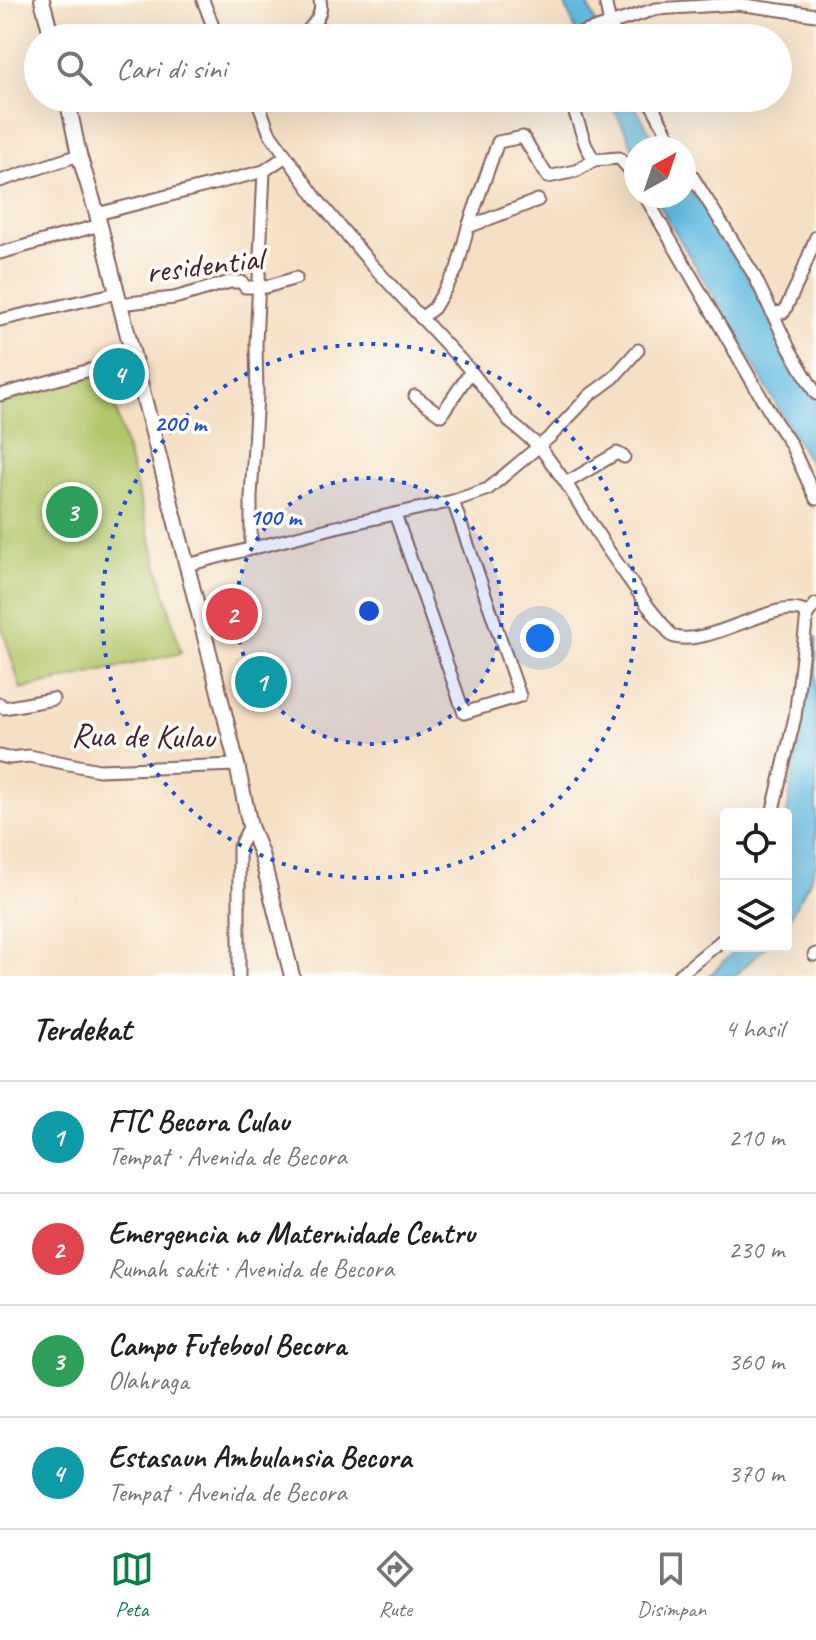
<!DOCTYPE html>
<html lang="id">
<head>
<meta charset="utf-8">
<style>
	:root { --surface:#fff; --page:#f6f6f6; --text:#202124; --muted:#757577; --line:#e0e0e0; --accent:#0b8043 }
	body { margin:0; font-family:Caveat,sans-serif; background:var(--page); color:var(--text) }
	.controls { position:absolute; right:24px; bottom:24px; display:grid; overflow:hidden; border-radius:8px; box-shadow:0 8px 32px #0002 }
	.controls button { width:72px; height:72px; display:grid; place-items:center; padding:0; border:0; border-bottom:2px solid var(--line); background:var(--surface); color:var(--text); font:40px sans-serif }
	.compass { position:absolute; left:624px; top:136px; width:72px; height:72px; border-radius:50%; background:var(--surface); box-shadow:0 8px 32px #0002; rotate:40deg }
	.you { position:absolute; left:540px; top:638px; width:28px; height:28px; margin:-20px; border:6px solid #fff; border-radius:50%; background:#1a73e8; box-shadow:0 0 0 12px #1a73e833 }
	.badge { display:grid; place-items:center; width:52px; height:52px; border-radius:50%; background:var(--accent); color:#fff; font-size:26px; font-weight:700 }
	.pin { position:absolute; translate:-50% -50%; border:4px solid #fff; box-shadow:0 2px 8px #0006 }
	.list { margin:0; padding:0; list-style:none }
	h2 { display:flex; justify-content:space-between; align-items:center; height:104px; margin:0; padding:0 32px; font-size:34px }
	h2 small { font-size:26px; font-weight:400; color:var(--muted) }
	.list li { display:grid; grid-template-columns:52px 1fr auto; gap:24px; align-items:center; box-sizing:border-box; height:112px; padding:0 32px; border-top:2px solid var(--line) }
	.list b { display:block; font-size:30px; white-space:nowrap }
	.list p { margin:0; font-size:26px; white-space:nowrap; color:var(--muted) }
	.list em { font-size:26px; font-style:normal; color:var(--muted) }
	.icon { flex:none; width:44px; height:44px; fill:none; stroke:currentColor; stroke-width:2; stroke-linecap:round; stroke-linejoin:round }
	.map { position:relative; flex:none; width:816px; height:976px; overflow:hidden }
	.search { position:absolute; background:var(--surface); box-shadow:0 8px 32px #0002; left:24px; right:24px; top:24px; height:88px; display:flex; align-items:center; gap:20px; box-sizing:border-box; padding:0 28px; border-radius:44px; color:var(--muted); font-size:30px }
	.sheet { height:552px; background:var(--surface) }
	nav { display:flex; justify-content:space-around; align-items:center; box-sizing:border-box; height:112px; border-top:2px solid var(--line); background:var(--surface); font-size:22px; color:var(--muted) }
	nav a { display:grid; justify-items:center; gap:4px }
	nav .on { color:var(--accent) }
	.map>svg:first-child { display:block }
</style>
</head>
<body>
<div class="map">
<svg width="816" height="976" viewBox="0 0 816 976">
	<rect width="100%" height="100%" fill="#fdfcf7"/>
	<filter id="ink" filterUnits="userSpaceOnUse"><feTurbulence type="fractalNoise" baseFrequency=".0125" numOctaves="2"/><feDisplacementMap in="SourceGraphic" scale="16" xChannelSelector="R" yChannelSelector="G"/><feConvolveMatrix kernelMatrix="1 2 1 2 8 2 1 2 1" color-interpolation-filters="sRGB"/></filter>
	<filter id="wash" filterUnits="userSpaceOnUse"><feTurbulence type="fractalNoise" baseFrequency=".006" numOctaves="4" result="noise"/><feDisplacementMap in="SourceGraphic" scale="32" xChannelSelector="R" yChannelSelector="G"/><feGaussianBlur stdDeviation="1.8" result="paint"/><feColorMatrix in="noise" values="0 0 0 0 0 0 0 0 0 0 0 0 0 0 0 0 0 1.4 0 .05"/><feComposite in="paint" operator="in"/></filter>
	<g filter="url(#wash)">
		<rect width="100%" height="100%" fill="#f5e0c5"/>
		<path fill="#b2c66a" stroke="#7e724a" stroke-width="2" d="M105 369 181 653 21 689 0 621V404Z"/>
		<g fill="#63bbe0" stroke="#566d86" stroke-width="2">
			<path d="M563 0H586L602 38H579Z"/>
			<path d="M607 98H630L659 148H636V158L627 133Z"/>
			<path d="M684 185 704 205 735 250 791 361 816 401V474L736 334 654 196H684Z"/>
			<path d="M816 637V864L809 882 786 924V819Z"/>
			<path d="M740 946H766L735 976H709Z"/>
		</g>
	</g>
	<g filter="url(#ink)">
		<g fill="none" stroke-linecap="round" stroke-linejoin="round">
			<defs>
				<g id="minor">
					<path d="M203 0 214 29 212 38"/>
					<path d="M605 0 610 24 618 38"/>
					<path d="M301 38C311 26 324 16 320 0"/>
					<path d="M566 38 656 9 737 4 816 15"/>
					<path d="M255 98 260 107 269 132 317 199 372 265 471 371 511 423 539 446 566 483 606 547 647 605 672 636C708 650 782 593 807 614"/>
					<path d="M570 98 586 146 594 160"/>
					<path d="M648 98 675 148"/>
					<path d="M684 163 754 275 789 348 816 394"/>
					<path d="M0 181 79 155"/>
					<path d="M645 196 775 421 790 443 816 499"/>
					<path d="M97 214 264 171 286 156"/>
					<path d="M468 227 538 200"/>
					<path d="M0 253 100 225"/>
					<path d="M119 304 174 298 230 282H242L245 287H266L296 278"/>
					<path d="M773 313 784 312 800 278 816 237"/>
					<path d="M421 318 434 308 457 269 468 227 498 142 523 137 548 177 576 171 594 160 619 158 629 169 636 181"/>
					<path d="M0 320 117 293"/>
					<path d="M0 395 133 358"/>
					<path d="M415 396 441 415 471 371"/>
					<path d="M566 483 617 453 624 457"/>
					<path d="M395 514 464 713 520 696 453 501"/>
					<path d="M251 549V497L257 395 256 344 264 171"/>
					<path d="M187 565 336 527 453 501 488 489 551 436 590 395 613 378 638 350"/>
					<path d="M0 704 4 708 53 699"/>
					<path d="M0 756 9 758 29 756 99 770 237 765"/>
					<path d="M772 814 795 717 807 614 816 604"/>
					<path d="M814 955 816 954"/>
					<path d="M239 976V847L250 826"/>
					<path d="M678 976 726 937"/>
				</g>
				<g id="major">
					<path d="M42 0 52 38"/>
					<path d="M67 98 79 155 97 214 215 676 237 765 250 826 261 854 292 976"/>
				</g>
			</defs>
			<use href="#minor" stroke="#866361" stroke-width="15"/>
			<use href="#major" stroke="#866361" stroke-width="18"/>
			<use href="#minor" stroke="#fff" stroke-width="11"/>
			<use href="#major" stroke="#fff" stroke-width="14"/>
		</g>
	</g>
	<circle cx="369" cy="611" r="133" fill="#1d4ed8" fill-opacity=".12"/>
	<g fill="none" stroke="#1d4ed8" stroke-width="4" stroke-dasharray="4 8">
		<circle cx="369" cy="611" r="133"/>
		<circle cx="369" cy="611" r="267"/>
	</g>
	<g text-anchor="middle" stroke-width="7" stroke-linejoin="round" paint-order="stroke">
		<g font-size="34" fill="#4a1f2b" stroke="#fdfcf7">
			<text transform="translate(204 264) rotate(-7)" y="12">residential</text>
			<text transform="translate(143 735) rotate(1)" y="12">Rua de Kulau</text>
		</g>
	</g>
	<circle cx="369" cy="611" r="12" fill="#1d4ed8" stroke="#fdfcf7" stroke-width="4"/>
	<g font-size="24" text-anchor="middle" font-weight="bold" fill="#1d4ed8" stroke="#fdfcf7" stroke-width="7" stroke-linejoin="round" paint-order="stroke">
		<text x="180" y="431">200 m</text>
		<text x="275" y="525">100 m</text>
	</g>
</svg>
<div class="controls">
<button><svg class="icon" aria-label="locate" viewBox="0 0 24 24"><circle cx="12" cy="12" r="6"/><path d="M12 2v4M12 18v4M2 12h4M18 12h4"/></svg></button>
<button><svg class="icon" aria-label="layers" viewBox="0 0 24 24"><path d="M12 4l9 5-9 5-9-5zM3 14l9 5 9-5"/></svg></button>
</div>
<svg class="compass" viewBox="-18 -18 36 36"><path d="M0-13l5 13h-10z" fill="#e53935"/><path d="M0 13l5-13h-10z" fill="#757577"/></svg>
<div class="you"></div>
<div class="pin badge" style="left:261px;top:682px;background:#0f9aa8">1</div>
<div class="pin badge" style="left:232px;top:614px;background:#e0444e">2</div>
<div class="pin badge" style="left:72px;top:512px;background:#2e9e5b">3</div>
<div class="pin badge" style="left:119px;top:374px;background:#0f9aa8">4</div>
<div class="search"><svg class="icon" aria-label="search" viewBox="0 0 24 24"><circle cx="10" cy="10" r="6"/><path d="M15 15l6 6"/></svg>Cari di sini</div>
</div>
<section class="sheet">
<h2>Terdekat<small>4 hasil</small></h2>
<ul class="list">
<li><span class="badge" style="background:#0f9aa8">1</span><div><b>FTC Becora Culau</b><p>Tempat · Avenida de Becora</p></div><em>210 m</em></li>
<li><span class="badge" style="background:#e0444e">2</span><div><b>Emergencia no Maternidade Centru</b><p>Rumah sakit · Avenida de Becora</p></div><em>230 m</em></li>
<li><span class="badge" style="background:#2e9e5b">3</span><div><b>Campo Futebool Becora</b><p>Olahraga</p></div><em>360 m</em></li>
<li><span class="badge" style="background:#0f9aa8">4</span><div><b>Estasaun Ambulansia Becora</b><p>Tempat · Avenida de Becora</p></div><em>370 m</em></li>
</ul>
</section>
<nav>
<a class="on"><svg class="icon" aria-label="map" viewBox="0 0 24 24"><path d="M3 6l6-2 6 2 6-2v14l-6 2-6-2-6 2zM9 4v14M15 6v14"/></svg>Peta</a>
<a><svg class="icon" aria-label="directions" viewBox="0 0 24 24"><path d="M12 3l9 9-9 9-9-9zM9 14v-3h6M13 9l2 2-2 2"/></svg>Rute</a>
<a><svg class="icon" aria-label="saved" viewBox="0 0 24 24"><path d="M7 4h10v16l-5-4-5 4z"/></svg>Disimpan</a>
</nav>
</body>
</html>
